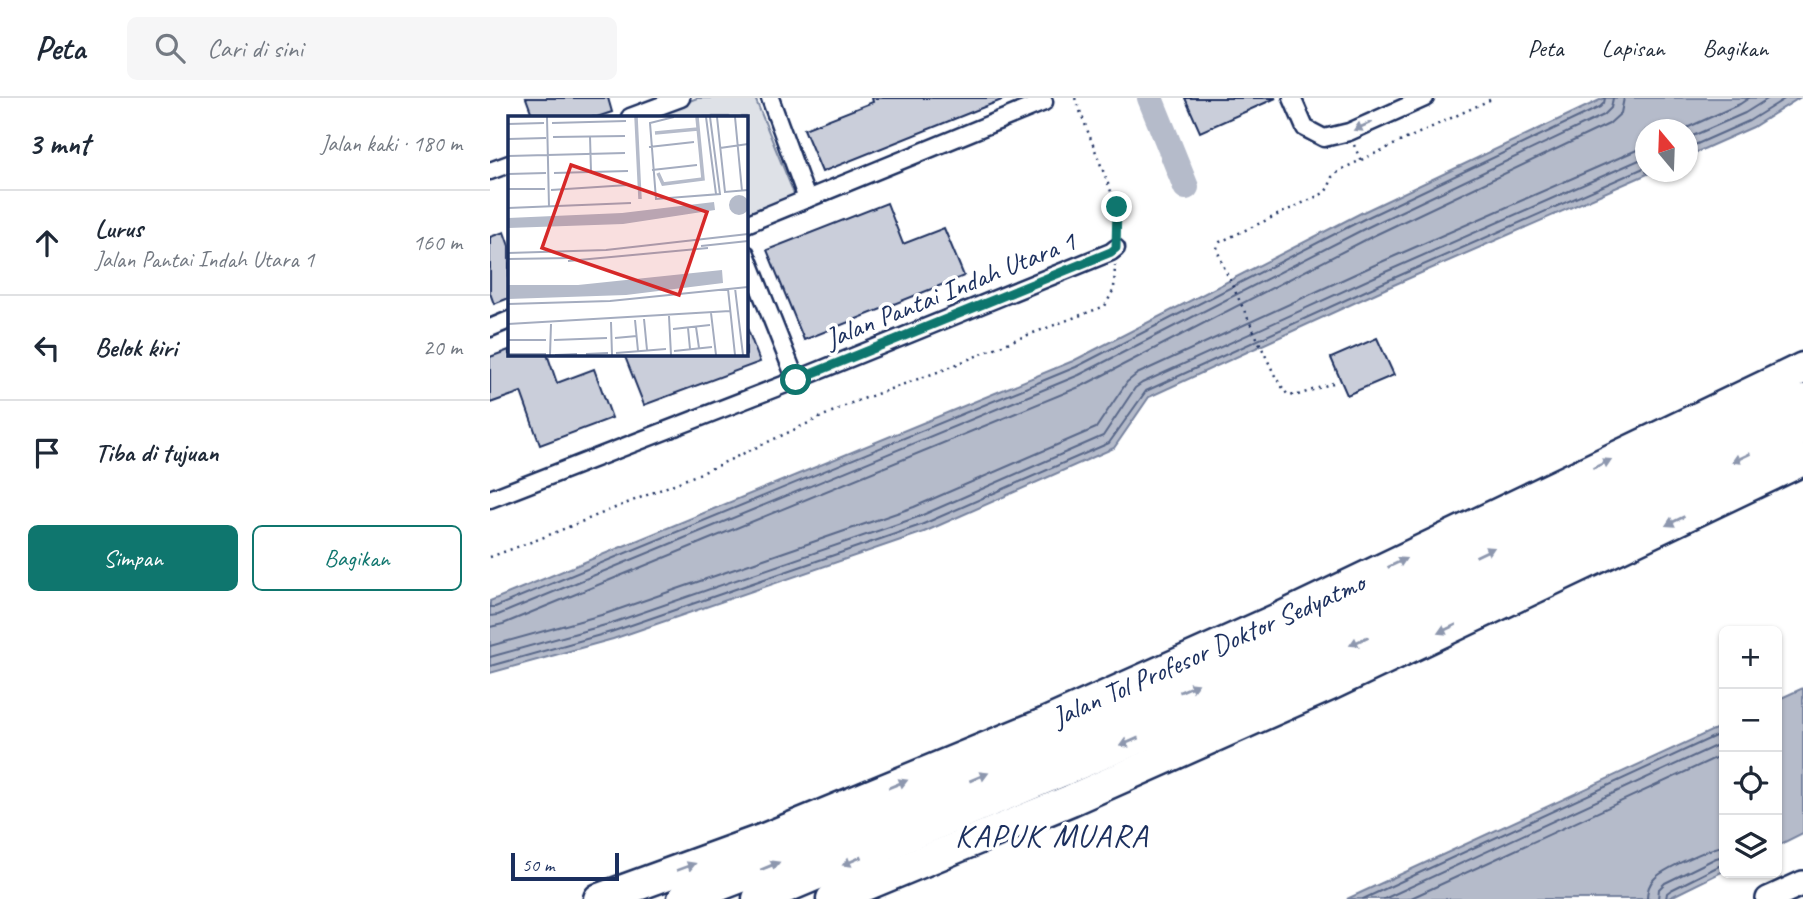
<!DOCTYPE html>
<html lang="id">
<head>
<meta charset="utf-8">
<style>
	:root { --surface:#fff; --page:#f6f6f7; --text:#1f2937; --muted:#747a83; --line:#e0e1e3; --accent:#0f766e }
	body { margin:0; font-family:Caveat,sans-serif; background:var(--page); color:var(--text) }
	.controls { position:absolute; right:21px; bottom:21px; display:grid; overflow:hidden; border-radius:10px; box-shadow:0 2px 5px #0004 }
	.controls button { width:63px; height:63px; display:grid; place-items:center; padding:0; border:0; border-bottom:2px solid var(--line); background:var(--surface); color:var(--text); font:35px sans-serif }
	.compass { position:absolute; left:1145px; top:21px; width:63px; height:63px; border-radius:50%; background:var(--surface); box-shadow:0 2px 5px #0004; rotate:341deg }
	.scale { position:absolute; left:21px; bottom:18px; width:108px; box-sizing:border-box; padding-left:7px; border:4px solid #1b2f5e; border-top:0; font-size:19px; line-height:24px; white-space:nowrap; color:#1b2f5e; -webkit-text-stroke:5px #fff; paint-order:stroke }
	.stop { position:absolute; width:21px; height:21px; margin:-16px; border:5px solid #0f766e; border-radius:50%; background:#fff }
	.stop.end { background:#0f766e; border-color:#fff; box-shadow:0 2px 7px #0008 }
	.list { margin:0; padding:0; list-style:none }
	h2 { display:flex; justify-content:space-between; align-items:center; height:91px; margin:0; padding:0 28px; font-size:30px }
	h2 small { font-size:23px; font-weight:400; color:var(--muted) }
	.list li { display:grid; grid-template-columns:46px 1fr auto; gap:21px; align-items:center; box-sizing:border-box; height:105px; padding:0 28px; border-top:2px solid var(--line) }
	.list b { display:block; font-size:26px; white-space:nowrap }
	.list p { margin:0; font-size:23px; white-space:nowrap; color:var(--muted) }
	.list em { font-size:23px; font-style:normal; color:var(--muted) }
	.actions { display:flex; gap:14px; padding:21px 28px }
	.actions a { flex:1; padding:16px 0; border:2px solid var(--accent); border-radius:10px; text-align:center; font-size:24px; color:var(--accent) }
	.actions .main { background:var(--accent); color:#fff }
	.icon { flex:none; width:38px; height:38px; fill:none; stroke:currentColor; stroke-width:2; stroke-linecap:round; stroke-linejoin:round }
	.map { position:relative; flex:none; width:1313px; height:801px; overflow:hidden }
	header { display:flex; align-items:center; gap:42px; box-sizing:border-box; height:98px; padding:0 35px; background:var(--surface); border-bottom:2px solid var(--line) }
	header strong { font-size:33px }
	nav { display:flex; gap:38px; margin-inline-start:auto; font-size:24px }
	.search { width:490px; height:63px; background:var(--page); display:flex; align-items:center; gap:18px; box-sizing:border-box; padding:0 24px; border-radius:10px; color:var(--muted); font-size:26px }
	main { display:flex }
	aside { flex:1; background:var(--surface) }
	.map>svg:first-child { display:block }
</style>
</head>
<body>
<header>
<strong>Peta</strong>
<div class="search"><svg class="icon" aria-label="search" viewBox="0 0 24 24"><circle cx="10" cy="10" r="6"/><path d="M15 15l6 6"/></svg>Cari di sini</div>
<nav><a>Peta</a><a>Lapisan</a><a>Bagikan</a></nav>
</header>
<main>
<aside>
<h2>3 mnt<small>Jalan kaki · 180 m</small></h2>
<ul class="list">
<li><svg class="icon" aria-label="ahead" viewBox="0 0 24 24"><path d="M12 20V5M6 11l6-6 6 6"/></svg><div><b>Lurus</b><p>Jalan Pantai Indah Utara 1</p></div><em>160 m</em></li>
<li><svg class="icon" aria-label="left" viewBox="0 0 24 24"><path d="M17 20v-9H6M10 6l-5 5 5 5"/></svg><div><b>Belok kiri</b></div><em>20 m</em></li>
<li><svg class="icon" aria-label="arrive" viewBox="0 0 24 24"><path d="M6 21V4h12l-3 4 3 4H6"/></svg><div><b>Tiba di tujuan</b></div></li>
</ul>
<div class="actions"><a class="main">Simpan</a><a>Bagikan</a></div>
</aside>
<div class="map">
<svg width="1313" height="801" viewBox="0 0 1313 801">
	<rect width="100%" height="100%" fill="#fff"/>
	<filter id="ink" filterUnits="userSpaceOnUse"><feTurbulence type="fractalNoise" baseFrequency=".0143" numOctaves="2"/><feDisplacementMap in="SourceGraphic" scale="14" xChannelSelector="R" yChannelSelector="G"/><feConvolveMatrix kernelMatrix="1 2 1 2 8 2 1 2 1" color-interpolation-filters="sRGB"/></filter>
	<g filter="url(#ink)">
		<path fill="#dee1e7" stroke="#7c88a2" stroke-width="2" d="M207 0H265L307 103 256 124V19H160Z"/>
		<g fill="#b5bbca" stroke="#77839f" stroke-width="2">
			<path d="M1114 0H1309L1263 29 1198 58V32H1156V74H1162L899 189 659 299 624 350 434 434 123 541 0 575V503L583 263 871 115Z"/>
			<path d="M1313 590V735L1287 748V602Z"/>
			<path d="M1234 627V773L1177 801H857Z"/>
		</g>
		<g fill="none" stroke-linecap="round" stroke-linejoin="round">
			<g stroke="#596789" stroke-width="2">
				<path d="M1192 32 1250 6 1259 0"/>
				<path d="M1198 40 1255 15 1279 0"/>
				<path d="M1198 50 1259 23 1296 0"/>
				<path d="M0 509H5L586 269 874 121 1110 9 1114 5 1115 0"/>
				<path d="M0 518 8 517 589 277 878 129 1114 17 1121 10 1123 0"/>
				<path d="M0 529 13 526 594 287 883 138 1119 26 1131 15 1134 0"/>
				<path d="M0 548 115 516 424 409 606 330 637 284 647 276 889 165 1156 48"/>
				<path d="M0 559 119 526 428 419 613 338 645 290 652 285 893 175 1156 59"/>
				<path d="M0 568 121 534 431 427 619 345 656 293 897 183 1156 69"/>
				<path d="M873 801 1234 634"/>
				<path d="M894 801 1234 644"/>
				<path d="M919 801 1234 656"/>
				<path d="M1157 801C1157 793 1159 786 1164 781 1173 771 1222 749 1234 748"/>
				<path d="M1168 801 1169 791 1175 785 1226 760 1234 758"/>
				<path d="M1176 801 1177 795 1181 792 1229 768 1234 767"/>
			</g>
			<path stroke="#b5bbca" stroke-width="26" d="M660 0 696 89"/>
		</g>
		<g fill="#caceda" stroke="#1b2f5e" stroke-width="2">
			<path d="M36 0H118L122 14 107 19H43Z"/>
			<path d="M382 0H514V1L332 74 314 31 383 4Z"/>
			<path d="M695 0H786L710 34Z"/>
			<path d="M397 105 413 146 454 130 474 178 314 242 277 152Z"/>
			<path d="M14 134 19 148V200L4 206 0 195V139Z"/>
			<path d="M256 227 270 264 154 307 134 256H256Z"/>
			<path d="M887 240 904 277 857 297 841 260Z"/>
			<path d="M19 252V256H57L67 285 104 271 122 320 50 347 31 294 0 305V259Z"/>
		</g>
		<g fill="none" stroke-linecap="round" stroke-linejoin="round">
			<defs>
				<g id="street">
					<path d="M280 0 317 101"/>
					<path d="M802 0 815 30 834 40 859 34 935 0"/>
					<path d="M140 19 191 0"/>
					<path d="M0 73 19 66"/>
					<path d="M256 126 554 4"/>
					<path d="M256 156 306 282"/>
					<path d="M0 230 19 222"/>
					<path d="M0 401 306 282 621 154 626 150"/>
				</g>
				<path id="secondary" d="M1278 801 1313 785"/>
				<g id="highway">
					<path d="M109 801 274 741 556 625 788 521 1313 270"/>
					<path d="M193 801 285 766 805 545 1313 302"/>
					<path d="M268 801 572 673 820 566 1313 331"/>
					<path d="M342 801 581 702 840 587 1313 362"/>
				</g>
			</defs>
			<use href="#street" stroke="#1b2f5e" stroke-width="21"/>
			<use href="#secondary" stroke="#1b2f5e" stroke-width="28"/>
			<use href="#highway" stroke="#1b2f5e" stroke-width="35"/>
			<g stroke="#1b2f5e" stroke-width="2.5" stroke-dasharray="2 5" stroke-linecap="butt">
				<path d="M585 0 627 109V136"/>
				<path d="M864 47 871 63"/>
				<path d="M843 285 805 298 797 296 786 280 736 174 728 154 727 148 730 144 834 95 839 89 842 79 852 71 1004 0"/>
				<path d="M0 459 49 441 216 373 359 306 453 272 522 243 615 208 624 191 625 167"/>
			</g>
			<use href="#street" stroke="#fff" stroke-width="16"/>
			<use href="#secondary" stroke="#fff" stroke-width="23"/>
			<use href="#highway" stroke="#fff" stroke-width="30"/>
		</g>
		<defs><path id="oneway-solid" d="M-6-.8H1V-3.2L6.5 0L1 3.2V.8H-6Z" transform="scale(1.75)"/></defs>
		<g fill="#8d97ae">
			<use href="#oneway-solid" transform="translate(873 28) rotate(156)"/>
			<use href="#oneway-solid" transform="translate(1251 360) rotate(155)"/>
			<use href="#oneway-solid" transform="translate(1112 366) rotate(-26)"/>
			<use href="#oneway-solid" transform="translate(1185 423) rotate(154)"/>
			<use href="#oneway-solid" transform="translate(995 454) rotate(-26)"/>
			<use href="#oneway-solid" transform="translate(907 465) rotate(-26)"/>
			<use href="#oneway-solid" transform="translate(957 531) rotate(155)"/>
			<use href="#oneway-solid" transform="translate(869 543) rotate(155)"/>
			<use href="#oneway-solid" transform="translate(699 590) rotate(-23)"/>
			<use href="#oneway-solid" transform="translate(639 644) rotate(157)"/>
			<use href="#oneway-solid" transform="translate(489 679) rotate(-23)"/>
			<use href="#oneway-solid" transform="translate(408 686) rotate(-22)"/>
			<use href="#oneway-solid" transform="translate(362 763) rotate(157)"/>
			<use href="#oneway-solid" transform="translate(280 768) rotate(-22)"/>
			<use href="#oneway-solid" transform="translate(196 769) rotate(-20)"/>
		</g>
	</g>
	<g fill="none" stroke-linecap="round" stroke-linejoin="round" filter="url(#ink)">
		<path stroke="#0f766e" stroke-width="9" d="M306 282 621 154 626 150 627 109"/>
	</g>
	<g text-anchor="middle" stroke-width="7" stroke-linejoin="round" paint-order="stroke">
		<g font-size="28" fill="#1b2f5e" stroke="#fff">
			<text transform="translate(460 191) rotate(-22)" y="10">Jalan Pantai Indah Utara 1</text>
			<text transform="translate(718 551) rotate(-24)" y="10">Jalan Tol Profesor Doktor Sedyatmo</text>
		</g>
		<g font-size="32" letter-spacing="2" fill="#1b2f5e" stroke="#fff">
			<text x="562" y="748">KAPUK MUARA</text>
		</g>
	</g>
	<g transform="translate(18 18)">
		<rect width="240" height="240" fill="#fff"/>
		<path d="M221 89a10 10 0 1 1 20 0a10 10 0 1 1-20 0ZM206 86 207 94 115 108 0 112V102L114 97ZM214 154 215 167 118 179 0 183V169H70Z" fill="#b5bbca"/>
		<path fill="none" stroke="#b5bbca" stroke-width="3.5" d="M128 1 132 83M147 17 190 13M150 57 155 68 195 63 189 1"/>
		<path fill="none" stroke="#a4acbf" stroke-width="2" d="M39 1 41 91M166 1 142 7 148 83 212 78 202 1M198 1 208 78M209 1 217 76 240 74M227 1 234 75M44 7 118 5M0 8 36 7M82 20 83 56M45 21 117 20M0 23 38 22M141 31 186 26M212 32 240 28M0 40 117 37M144 54 189 49M46 57 120 55M0 58 38 57M0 73H37M43 74 120 69M0 92 123 87M193 130 240 125M0 137 98 134 240 118M0 143 64 142M60 145 200 132M227 172 235 239M220 173 227 239M0 188 102 185 240 171M203 197 208 239M161 200 163 239M136 203 139 234M127 204 130 235M103 206 104 239M0 208 222 195M188 211 191 232M180 212 182 233M165 213 202 209M107 222 129 220M0 224H38M46 224 99 222M166 235 204 231M108 237 158 233M0 238H38M78 238 100 237M42 239 43 208M47 239 69 238"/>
		<path fill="#d62828" fill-opacity="0.15" stroke="#d62828" stroke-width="3.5" d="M63 49 199 96 171 179 34 132Z"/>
		<rect width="240" height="240" fill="none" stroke="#1b2f5e" stroke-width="3.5"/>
	</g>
</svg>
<div class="controls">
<button>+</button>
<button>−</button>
<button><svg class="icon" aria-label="locate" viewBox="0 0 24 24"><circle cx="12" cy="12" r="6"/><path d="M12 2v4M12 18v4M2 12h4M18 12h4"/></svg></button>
<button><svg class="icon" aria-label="layers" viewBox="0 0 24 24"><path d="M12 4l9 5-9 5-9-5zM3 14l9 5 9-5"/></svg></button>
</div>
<svg class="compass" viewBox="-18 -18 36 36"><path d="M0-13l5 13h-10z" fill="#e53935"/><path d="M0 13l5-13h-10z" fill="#747a83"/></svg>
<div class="scale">50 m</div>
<div class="stop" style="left:306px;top:282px"></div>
<div class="stop end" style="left:627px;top:109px"></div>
</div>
</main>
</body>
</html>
